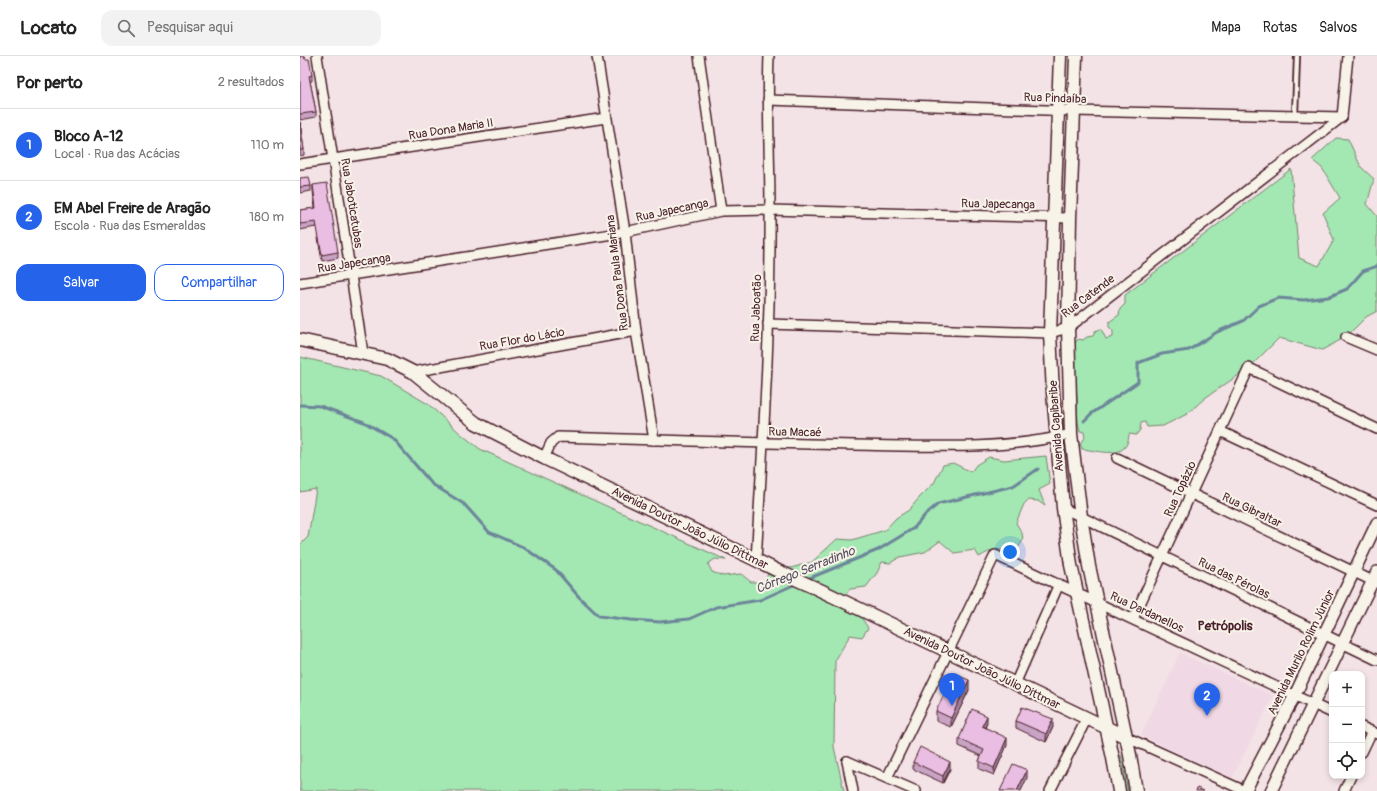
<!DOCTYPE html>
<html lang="pt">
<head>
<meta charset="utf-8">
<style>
	:root { --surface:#fff; --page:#f2f2f2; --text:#222; --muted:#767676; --line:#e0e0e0; --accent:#2563eb }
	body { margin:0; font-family:Pangolin,sans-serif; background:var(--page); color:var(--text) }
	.controls { position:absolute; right:12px; bottom:12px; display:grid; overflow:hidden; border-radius:8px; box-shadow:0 2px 6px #0003 }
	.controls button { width:36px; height:36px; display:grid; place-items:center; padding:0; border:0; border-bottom:1px solid var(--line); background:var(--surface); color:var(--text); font:20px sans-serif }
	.you { position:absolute; left:710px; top:496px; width:14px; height:14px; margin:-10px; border:3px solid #fff; border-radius:50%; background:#1a73e8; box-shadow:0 0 0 6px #1a73e833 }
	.badge { display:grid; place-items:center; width:26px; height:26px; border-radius:50%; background:var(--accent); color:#fff; font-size:13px; font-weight:700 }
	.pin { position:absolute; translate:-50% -33px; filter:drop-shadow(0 1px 2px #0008) }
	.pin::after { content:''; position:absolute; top:21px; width:14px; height:12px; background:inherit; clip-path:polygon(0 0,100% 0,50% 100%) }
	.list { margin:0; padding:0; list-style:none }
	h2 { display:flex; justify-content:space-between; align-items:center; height:52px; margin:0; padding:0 16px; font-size:17px }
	h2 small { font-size:13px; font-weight:400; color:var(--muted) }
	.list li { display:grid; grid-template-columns:26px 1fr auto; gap:12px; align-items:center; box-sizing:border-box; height:72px; padding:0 16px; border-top:1px solid var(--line) }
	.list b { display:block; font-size:15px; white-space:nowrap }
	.list p { margin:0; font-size:13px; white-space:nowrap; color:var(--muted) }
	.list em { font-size:13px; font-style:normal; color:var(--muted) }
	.actions { display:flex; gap:8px; padding:12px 16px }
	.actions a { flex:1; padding:9px 0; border:1px solid var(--accent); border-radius:12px; text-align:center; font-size:14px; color:var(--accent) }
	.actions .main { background:var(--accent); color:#fff }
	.icon { flex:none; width:22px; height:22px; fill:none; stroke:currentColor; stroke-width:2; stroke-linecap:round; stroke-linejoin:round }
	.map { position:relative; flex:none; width:1077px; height:735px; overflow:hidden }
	header { display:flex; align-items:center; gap:24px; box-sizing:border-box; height:56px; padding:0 20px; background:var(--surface); border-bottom:1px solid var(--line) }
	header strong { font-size:19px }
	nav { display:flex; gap:22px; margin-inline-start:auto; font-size:14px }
	.search { width:280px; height:36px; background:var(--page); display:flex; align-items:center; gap:10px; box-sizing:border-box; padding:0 14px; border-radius:12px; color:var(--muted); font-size:15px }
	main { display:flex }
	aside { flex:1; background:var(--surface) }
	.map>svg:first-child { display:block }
</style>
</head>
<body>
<header>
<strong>Locato</strong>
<div class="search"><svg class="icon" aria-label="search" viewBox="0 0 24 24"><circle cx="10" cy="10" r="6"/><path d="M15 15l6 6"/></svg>Pesquisar aqui</div>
<nav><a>Mapa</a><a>Rotas</a><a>Salvos</a></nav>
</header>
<main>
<aside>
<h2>Por perto<small>2 resultados</small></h2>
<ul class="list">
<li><span class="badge">1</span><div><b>Bloco A-12</b><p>Local · Rua das Acácias</p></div><em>110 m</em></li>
<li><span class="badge">2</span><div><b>EM Abel Freire de Aragão</b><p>Escola · Rua das Esmeraldas</p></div><em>180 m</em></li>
</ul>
<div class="actions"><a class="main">Salvar</a><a>Compartilhar</a></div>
</aside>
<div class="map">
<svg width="1077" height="735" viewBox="0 0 1077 735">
	<rect width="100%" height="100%" fill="#f3e3e6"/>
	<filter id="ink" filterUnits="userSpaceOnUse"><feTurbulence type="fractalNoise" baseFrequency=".025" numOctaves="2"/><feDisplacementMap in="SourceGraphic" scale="8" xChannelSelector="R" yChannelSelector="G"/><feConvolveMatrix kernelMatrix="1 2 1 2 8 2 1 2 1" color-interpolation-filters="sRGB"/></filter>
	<g filter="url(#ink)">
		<path fill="#f0d8e5" d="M880 597 973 640 932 722 841 679Z"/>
		<g fill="#a3e7b2" stroke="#76836e">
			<path d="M1036 82 1048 83 1061 111 1074 123 1067 148 1077 160V255L1066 261 1046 281 1022 294 979 282 949 312 905 342 887 358 863 370 847 371 845 366 841 367 840 374 836 379 829 378C828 405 801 395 782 393L780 387 785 382 784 376 780 375 778 367 774 294 775 287 778 283 783 284 787 281 793 280 795 275 801 273 806 283 813 281V275L809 271V266L819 259 820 253 825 248V239L991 113 999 202 1019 210 1034 184 1023 157 1040 142 1022 112 1012 104Z"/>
			<path d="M0 301 81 320 128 348 161 378 180 393 426 504 415 503 408 508 412 516 423 520 441 518 451 526H464L469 516 484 511 491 512 512 506 537 483 552 484 585 474 596 462 609 454 619 442 634 427 643 409 653 407 671 416 676 409 689 401 704 404 746 400 750 428 739 434 745 450 738 445 728 444 724 448 716 467 722 477 723 484 718 492 711 496C696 491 692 494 679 501L675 494 654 497 640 485 625 496 600 501 590 507 582 506 577 517 566 531 550 533 540 545 546 554 561 561 568 572 562 581 550 579 535 605 534 691 544 735H0V489L8 481 16 433 0 436Z"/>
			<path d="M815 699H821L828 735H821Z"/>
		</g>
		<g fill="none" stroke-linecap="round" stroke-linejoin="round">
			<g stroke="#6c859a" stroke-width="3">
				<path d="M0 349 20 350 64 366 93 383 132 428 164 448 189 476 223 491 256 514 279 541 299 560 331 564 360 566 389 563 416 551 460 544 498 527"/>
				<path d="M784 365 791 358 838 326V307L862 298 889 294 917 276 943 265 959 250 978 242 1004 244 1028 241 1047 233 1063 215 1077 210"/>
				<path d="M505 524 578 494 614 472 625 459 638 448 713 430 738 413"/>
			</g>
			<defs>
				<path id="service" d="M995 60 997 0"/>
				<g id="minor">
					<path d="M17 0 63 297"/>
					<path d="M297 0 325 176 336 275 354 384"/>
					<path d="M399 0 421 155"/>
					<path d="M468 44 774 55 1042 61"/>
					<path d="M1042 61 1048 0"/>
					<path d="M0 108 306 62"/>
					<path d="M0 227 325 176 421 155 470 154 770 162"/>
					<path d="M468 268 750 277 768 272 1042 61"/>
					<path d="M1046 281 1077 294"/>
					<path d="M113 316 336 275"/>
					<path d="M920 375 1077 449"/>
					<path d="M244 402 251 387 258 381C357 384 455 387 554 389 626 390 701 395 771 378"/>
					<path d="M817 402 1077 527"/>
					<path d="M763 452 1077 604"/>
					<path d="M456 504C463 387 471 271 470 154 470 102 467 51 469 0"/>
					<path d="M833 563 949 312 1077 373"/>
					<path d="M715 628 759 528"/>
					<path d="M1062 671 1077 678"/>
					<path d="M826 681 945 735"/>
					<path d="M1062 696 1072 675"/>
					<path d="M547 705 616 735"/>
					<path d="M547 705 553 735"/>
					<path d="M587 722 695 499 1032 657"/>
					<path d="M750 735 787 662"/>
					<path d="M1044 735 1051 720"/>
				</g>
				<g id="tertiary">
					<path d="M945 735 995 639 1077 467"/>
					<path d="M971 735 1077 516"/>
				</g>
				<g id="secondary">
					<path d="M760 0 750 277 753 337 763 452 771 509 813 702 819 735"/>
					<path d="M776 0 770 162 768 272 771 378 781 461 789 510 830 699 836 735"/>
					<path d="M0 284 87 303 113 316 176 367 244 402 456 504 478 515 520 534 826 681"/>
				</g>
			</defs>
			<use href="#service" stroke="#4a1f2b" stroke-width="8"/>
			<use href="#minor" stroke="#4a1f2b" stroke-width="12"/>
			<use href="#tertiary" stroke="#4a1f2b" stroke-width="14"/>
			<use href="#secondary" stroke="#4a1f2b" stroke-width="15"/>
			<use href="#service" stroke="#f7f3e8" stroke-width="4.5"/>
			<use href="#minor" stroke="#f7f3e8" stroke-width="9"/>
			<use href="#tertiary" stroke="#f7f3e8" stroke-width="11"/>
			<use href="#secondary" stroke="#f7f3e8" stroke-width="12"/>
		</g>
		<g fill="#c9a3c3" stroke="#4a1f2b">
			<path d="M0 0 5 3 12 19V25H10L16 56V61L0 64Z"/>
			<path d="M0 66 4 94V99L0 100Z"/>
			<path d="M0 122 11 130V135L0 137Z"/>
			<path d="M13 129 38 196V202L22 205 16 171 0 174V154L15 152 13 135Z"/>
			<path d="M669 634 651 671 636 665V655Z"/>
			<path d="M716 665 753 671 746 686 716 672Z"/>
			<path d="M687 667 685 672 707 689 694 719 679 713V705L681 700 659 690V683Z"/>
			<path d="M613 706 650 713 643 727 613 713Z"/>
		</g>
		<g fill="#a4859f" stroke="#4a1f2b">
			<path d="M669 624V634L651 671V662Z"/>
			<path d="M687 660V667L682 677V670Z"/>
			<path d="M753 663V671L746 686V678Z"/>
			<path d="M707 682V689L694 719V712Z"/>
			<path d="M650 706V713L643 727V720Z"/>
			<path d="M727 714V722L721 735H717Z"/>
		</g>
		<g fill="#eabee3" stroke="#4a1f2b">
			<path d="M0 0H4L5 3H9L12 19 9 20 16 56 0 58Z"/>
			<path d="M0 66 4 94H0Z"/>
			<path d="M9 121 11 130 0 131V122Z"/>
			<path d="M27 127 38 196 22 199 16 166 0 168V154L16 152 13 129Z"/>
			<path d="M654 618 669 624 651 662 636 655Z"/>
			<path d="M722 651 753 663 746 678 716 665Z"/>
			<path d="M672 653 687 660 682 670 707 682 694 712 679 705 684 694 659 683Z"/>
			<path d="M620 691 650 706 643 720 613 706Z"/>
			<path d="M713 708 727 714 717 735H700Z"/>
			<path d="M897 732 904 735H896Z"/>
		</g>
	</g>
	<g text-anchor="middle" stroke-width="4" stroke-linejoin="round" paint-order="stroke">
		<g font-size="12" fill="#4a1f2b" stroke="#f7f3e8">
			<text transform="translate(755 42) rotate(2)" y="4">Rua Pindaíba</text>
			<text transform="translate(151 73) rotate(-9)" y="4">Rua Dona Maria II</text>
			<text transform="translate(52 147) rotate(81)" y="4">Rua Jaboticatubas</text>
			<text transform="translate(698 148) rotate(1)" y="4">Rua Japecanga</text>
			<text transform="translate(372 154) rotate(-12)" y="4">Rua Japecanga</text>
			<text transform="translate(54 207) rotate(-9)" y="4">Rua Japecanga</text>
			<text transform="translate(317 217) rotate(-97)" y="4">Rua Dona Paula Mariana</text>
			<text transform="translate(788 240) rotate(-37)" y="4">Rua Catende</text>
			<text transform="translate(456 252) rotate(-88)" y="4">Rua Jaboatão</text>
			<text transform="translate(222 283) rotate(-10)" y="4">Rua Flor do Lácio</text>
			<text transform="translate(756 370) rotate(-94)" y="4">Avenida Capibaribe</text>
			<text transform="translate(495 376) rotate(1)" y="4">Rua Macaé</text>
			<text transform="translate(880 433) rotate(-65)" y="4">Rua Topázio</text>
			<text transform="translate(952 454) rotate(26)" y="4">Rua Gibraltar</text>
			<text transform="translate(390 472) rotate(26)" y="4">Avenida Doutor João Júlio Dittmar</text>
			<text transform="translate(934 522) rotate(26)" y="4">Rua das Pérolas</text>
			<text transform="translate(847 556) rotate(25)" y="4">Rua Dardanellos</text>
			<text transform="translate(1001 596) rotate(-64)" y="4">Avenida Murilo Rolim Júnior</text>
			<text transform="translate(682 612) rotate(26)" y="4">Avenida Doutor João Júlio Dittmar</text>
		</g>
		<g font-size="13" font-style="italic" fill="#5b5262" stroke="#f7f3e8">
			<text transform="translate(505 513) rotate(-22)" y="5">Córrego Serradinho</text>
		</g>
		<g font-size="13" font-weight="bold" fill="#4a1f2b" stroke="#f7f3e8">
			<text x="925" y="574">Petrópolis</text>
		</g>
	</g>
</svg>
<div class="controls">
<button>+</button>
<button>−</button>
<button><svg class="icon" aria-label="locate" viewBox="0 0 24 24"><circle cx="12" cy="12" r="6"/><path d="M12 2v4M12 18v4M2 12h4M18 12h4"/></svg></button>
</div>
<div class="you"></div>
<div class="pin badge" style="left:652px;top:650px">1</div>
<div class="pin badge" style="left:907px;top:660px">2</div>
</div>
</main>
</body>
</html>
